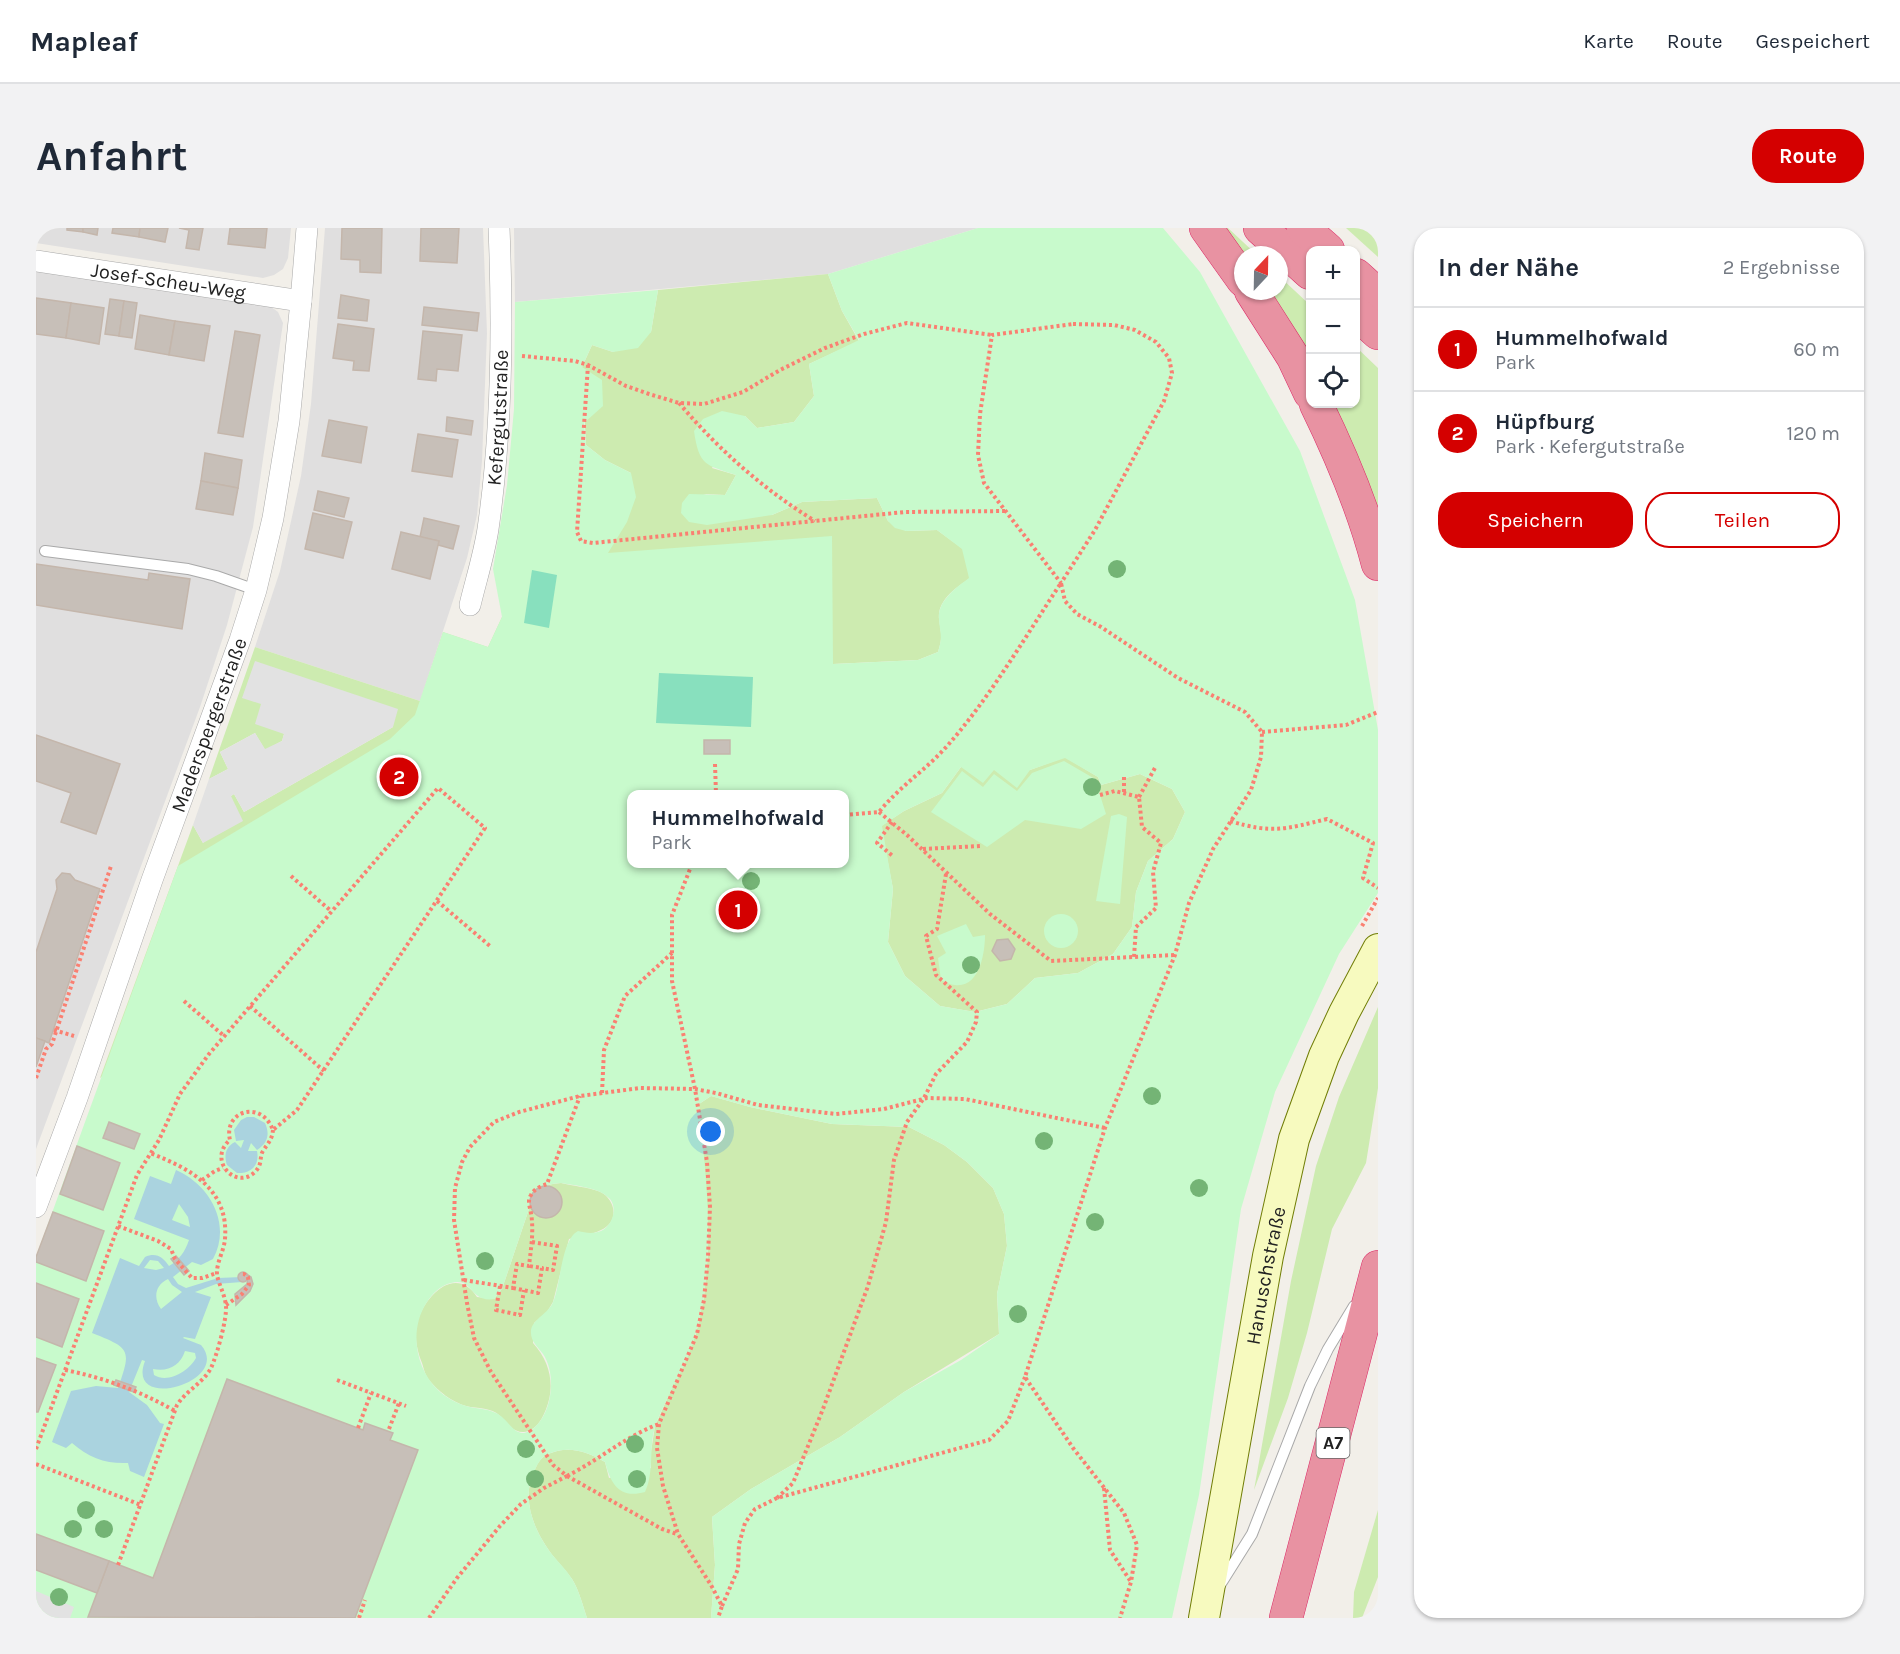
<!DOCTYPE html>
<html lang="de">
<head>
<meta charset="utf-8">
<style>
	:root { --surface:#fff; --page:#f2f2f3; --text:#1f2937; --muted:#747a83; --line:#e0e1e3; --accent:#d40000 }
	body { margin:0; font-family:Karla,sans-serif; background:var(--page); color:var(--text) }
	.controls { position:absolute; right:18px; top:18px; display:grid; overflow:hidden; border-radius:12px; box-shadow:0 2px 4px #0004 }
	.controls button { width:54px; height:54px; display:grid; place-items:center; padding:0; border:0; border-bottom:2px solid var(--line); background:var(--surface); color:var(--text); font:30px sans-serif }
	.compass { position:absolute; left:1198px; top:18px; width:54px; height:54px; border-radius:50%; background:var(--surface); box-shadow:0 2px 4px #0004; rotate:22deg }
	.you { position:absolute; left:675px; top:904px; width:21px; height:21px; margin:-15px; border:4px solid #fff; border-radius:50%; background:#1a73e8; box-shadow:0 0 0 9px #1a73e833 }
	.badge { display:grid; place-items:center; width:39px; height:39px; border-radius:50%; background:var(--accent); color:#fff; font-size:20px; font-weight:700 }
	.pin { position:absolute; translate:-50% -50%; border:3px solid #fff; box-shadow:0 2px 6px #0006 }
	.popup { position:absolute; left:591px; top:562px; width:222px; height:78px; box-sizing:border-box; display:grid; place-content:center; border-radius:12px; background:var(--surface); filter:drop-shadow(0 2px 4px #0005); font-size:20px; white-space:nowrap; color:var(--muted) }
	.popup b { font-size:22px; color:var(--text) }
	.popup::after { content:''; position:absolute; left:50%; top:100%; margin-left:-12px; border:12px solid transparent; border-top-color:var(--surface) }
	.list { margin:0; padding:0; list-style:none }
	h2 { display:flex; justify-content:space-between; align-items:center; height:78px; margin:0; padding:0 24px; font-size:26px }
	h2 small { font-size:20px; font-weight:400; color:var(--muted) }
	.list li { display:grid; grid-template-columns:39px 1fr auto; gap:18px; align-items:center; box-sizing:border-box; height:84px; padding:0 24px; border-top:2px solid var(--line) }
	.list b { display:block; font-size:22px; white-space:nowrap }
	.list p { margin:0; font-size:20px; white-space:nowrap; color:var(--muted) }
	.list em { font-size:20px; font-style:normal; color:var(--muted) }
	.actions { display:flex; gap:12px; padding:18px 24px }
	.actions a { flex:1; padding:14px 0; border:2px solid var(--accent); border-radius:24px; text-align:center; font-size:21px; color:var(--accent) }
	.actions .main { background:var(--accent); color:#fff }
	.icon { flex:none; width:33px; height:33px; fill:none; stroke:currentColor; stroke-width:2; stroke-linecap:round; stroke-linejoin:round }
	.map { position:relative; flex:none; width:1342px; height:1390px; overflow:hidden; border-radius:24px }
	header { display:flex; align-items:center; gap:36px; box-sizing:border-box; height:84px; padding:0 30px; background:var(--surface); border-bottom:2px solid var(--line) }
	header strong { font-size:28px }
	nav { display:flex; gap:33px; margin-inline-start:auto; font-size:21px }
	.intro { display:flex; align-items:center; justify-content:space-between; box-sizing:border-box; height:144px; padding:0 36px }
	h1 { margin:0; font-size:42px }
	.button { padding:15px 27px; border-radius:24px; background:var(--accent); color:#fff; font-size:21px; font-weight:700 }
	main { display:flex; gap:36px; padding:0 36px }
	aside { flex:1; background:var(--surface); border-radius:24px; box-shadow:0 2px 4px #0004 }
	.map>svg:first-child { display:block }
</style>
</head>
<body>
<header>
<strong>Mapleaf</strong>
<nav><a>Karte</a><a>Route</a><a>Gespeichert</a></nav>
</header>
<div class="intro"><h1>Anfahrt</h1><a class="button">Route</a></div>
<main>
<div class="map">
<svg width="1342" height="1390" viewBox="0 0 1342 1390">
	<rect width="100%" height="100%" fill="#f2efe9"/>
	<g fill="#e0dfdf">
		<path d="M0 0H255L252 30 247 41 238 47 227 50 0 15Z"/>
		<path d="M289 0H447L451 105 446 233 441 287 431 330 384 473 219 419 244 343 265 248 275 176Z"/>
		<path d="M478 0H942L792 46 479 74Z"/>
		<path d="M0 38 234 78 242 84 247 95 217 299 191 397 164 479 0 921Z"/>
	</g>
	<g fill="#cdebb0">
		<path d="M1186 0H1192L1221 27H1207Z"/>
		<path d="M1310 0H1342V29Z"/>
		<path d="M792 46 806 83 823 113 773 136 778 168 758 194 721 200 709 188 676 240 700 247 689 267 667 266 736 287 766 274 841 270 852 293 870 303 901 302 927 321 934 350C921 359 901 372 903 391 905 406 907 408 902 424L882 432 797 436 550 510 64 850 157 597 167 615 195 568 198 566 208 584 357 499 225 476 248 506 246 513 229 522 219 505 184 524 192 541 173 551 219 419 384 473 407 404 452 419 493 331 595 245 569 232 550 217 546 139 556 117 577 124 615 104 622 62Z"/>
		<path d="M1243 48 1274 77V140L1228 63H1243Z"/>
		<path d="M1320 119 1342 140V289L1293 176H1320Z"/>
		<path d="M1029 529 1062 549 1065 557 1104 546 1136 561 1149 584 1137 611 1112 633 1100 664 1096 699 1077 726 1042 745 999 750 971 776 939 784 904 778 869 748 852 714 857 661 845 598 868 583 906 565 925 539 994 542Z"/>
		<path d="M1342 779V860L1330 935 1296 1001 1271 1105 1252 1170 1218 1262 1255 1053 1280 938 1303 869Z"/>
		<path d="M675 868 714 879 796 896 873 899 908 917 931 934 957 960 968 986 971 1018 961 1066 963 1106 868 1164 804 1209 715 1261 676 1289 679 1337 675 1390H551C547 1378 543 1362 536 1351 528 1339 517 1330 510 1318 496 1297 486 1268 498 1244 501 1236 504 1230 512 1226 532 1217 551 1223 569 1234L573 1250 615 1240V1224L619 1198 660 1106 668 1069 672 1025 671 979 663 876Z"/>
		<path d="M525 955C537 958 551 959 562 963 570 966 575 972 577 980 582 1004 550 1007 533 1011L517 1074 511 1084 498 1095 497 1115C517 1137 520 1164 506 1190 498 1204 486 1209 473 1198 470 1196 468 1191 464 1188 455 1179 442 1181 430 1178 416 1174 402 1163 393 1152 389 1147 388 1141 386 1135 381 1123 378 1108 381 1095 388 1068 420 1036 441 1069L458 1071 466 1061 496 972C504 959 511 956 525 955Z"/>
		<path d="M1342 1282V1349L1326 1390H1317L1318 1364Z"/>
	</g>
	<g fill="#c8facc" fill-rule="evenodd">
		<path d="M942 0H1127L1164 44 1264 223 1319 372 1342 502V665L1303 726 1239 864 1205 981 1163 1267 1136 1390H675L679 1337 676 1289 715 1261 804 1209 868 1164 925 1132 963 1106 961 1066 971 1018 968 986 957 960 931 934 908 917 873 899 796 896 714 879 675 868 663 876C670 951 681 1030 660 1104 652 1137 632 1165 620 1196 612 1218 619 1243 609 1264 584 1271 575 1257 569 1234 551 1223 532 1217 512 1226 504 1230 501 1237 498 1244 486 1268 496 1297 510 1318 517 1330 529 1339 536 1351 543 1362 547 1378 551 1390H0V1029L142 638 354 511 379 487 407 404 452 419 466 389 457 341 471 257 478 181 479 74 622 62 615 104 602 120 577 124 556 117 546 139 566 152 567 178 548 195 550 217 569 232 595 245 600 269 591 294 572 325 796 308 797 436 882 432 902 424C907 408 904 406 903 391 901 373 921 359 933 350L926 321 901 302 870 303 859 300 852 293 841 270 766 274 736 287 671 297 653 294 645 285 646 275 653 266 689 267 700 247C670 237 663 238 658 203L667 191 686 183 709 188 721 200 758 194 778 168 773 136 823 112 806 83 792 46ZM1029 530 1062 549 1065 557 1104 546 1136 561 1149 584 1137 611 1112 633 1100 664 1096 699 1077 726 1042 745 999 750 971 776 939 784 904 778 869 748 852 714 857 661 846 598 868 583 906 565 925 539 947 555 958 542 981 560 994 542ZM596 566H808V636H596ZM525 955C540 958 563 959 574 971 582 981 576 998 565 1003 557 1006 550 1005 542 1003 525 1012 525 1056 517 1074 513 1085 497 1091 495 1102 494 1113 501 1118 507 1126 520 1145 517 1181 500 1198 480 1217 475 1192 460 1185 450 1180 440 1181 430 1178 420 1175 409 1169 402 1162 379 1140 373 1101 391 1074 396 1066 405 1057 415 1055 438 1049 433 1075 458 1071L466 1061 496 972C504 959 511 956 525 955Z"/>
		<path d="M1028 533 1059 551 1070 586 1045 601 989 592 951 619 895 584 926 543 947 559 958 546 981 563 996 545Z"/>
		<path d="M1083 586 1091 589 1084 676 1060 673 1075 588Z"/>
		<circle cx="1025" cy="703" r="17"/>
		<path d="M930 696 937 709 949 707C949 724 944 760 919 757 915 757 909 754 905 752L902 730 910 725 901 708Z"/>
	</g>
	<g fill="#88e0be">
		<path d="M496 342 521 347 513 400 488 395Z"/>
		<path d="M623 445 717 449 715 499 620 495Z"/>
	</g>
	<g fill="#e2e2e2">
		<path d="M219 433 362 481 357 499 208 584 198 566 195 568 207 593 167 615 157 597 173 551 192 541 184 524 219 505 229 521 246 513 248 506 219 496 225 476 206 470Z"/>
		<path d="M0 1363 38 1379 34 1390H0Z"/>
	</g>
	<g fill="#aad3df" fill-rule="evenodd">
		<path d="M211 889H218L229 895C234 906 232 915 221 922L215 915 212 923H221C224 937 215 946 201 945L191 937C188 928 189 919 199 914L205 920 208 912 200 913 198 902 205 892Z"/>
		<path d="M140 942C174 957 196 996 177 1031L165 1037 156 1034 137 1049 142 1056 150 1060 182 1050 206 1049V1054L180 1056 159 1064 175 1069 159 1111 148 1109 147 1110 165 1117C197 1154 89 1185 109 1133L106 1132 93 1164 111 1177 124 1195 128 1196 108 1249 94 1243 92 1235C70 1236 53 1230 36 1215L30 1220 16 1214 35 1163 60 1158 82 1160C96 1121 94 1120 56 1105L84 1030 103 1038 109 1029C120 1024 127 1029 133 1038 143 1032 149 1024 153 1012L98 991 114 948 135 956ZM143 976 152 989 154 999 136 992ZM114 1032 122 1033 128 1040 120 1042 108 1040ZM132 1051 136 1057 146 1064 125 1081C117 1070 119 1057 132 1051ZM149 1123 159 1125 160 1130C153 1143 132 1156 118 1147L117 1141C132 1144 144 1138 149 1123Z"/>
	</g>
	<g fill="#c7bfb8" stroke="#c4b6ab" stroke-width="1.5">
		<path d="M31 0H47V4L31 2Z"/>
		<path d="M47 0H62L61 7 47 4Z"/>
		<path d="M77 0H104L103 9 76 5Z"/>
		<path d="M104 0H132L129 14 103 9Z"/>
		<path d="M143 0H167L163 22 150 20 153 2Z"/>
		<path d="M194 0H231L229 20 192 16Z"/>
		<path d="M306 0H346L345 45 324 44V32L305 31Z"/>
		<path d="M385 0H423L421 35 384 33Z"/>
		<path d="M305 67 333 72 331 93 302 90Z"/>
		<path d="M0 70 35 75 30 110 0 106Z"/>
		<path d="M74 71 88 73 83 108 69 106Z"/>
		<path d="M88 73 101 75 96 110 83 108Z"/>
		<path d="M35 75 68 80 63 116 30 110Z"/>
		<path d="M388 79 443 85 441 103 386 97Z"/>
		<path d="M104 87 139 93 133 127 99 121Z"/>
		<path d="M139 93 174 98 168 133 133 127Z"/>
		<path d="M302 96 338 101 333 143 317 142 318 133 297 130Z"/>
		<path d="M199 103 224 107 207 209 182 205Z"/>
		<path d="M387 103 426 107 422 143 401 141 400 153 382 151Z"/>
		<path d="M411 189 437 193 435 207 410 203Z"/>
		<path d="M293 192 331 199 325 235 286 228Z"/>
		<path d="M382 206 422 212 416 249 376 243Z"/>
		<path d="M169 225 206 232 202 260 165 253Z"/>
		<path d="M165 253 202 260 197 287 160 281Z"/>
		<path d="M282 263 313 270 308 289 278 282Z"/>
		<path d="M277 285 316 294 307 330 269 321Z"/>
		<path d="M388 290 423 298 417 321 402 317 403 313 384 309Z"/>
		<path d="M365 304 403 313 394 351 356 341Z"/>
		<path d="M0 336 112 352 113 345 154 351 146 401 0 377Z"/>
		<path d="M0 507 84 536 60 606 25 594 35 565 0 553Z"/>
		<rect x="668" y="512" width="26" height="14"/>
		<path d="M26 645 34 646 39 652 64 661 13 815 0 810V724L21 661 20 652Z"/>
		<path d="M972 711 979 721 975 731 964 733 956 723 961 712Z"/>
		<path d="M0 810 9 813 0 839Z"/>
		<path d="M73 894 104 906 98 921 67 910Z"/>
		<path d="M41 918 84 935 67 982 24 966Z"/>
		<circle cx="510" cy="974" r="16"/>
		<path d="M17 984 68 1003 50 1053 0 1034V1029Z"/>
		<path d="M140 1028 153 1043 148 1047 135 1031Z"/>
		<circle cx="207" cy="1049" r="5"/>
		<path d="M209 1045 215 1049 217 1056 214 1063 200 1077 199 1066 211 1056 212 1048Z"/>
		<path d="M0 1055 43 1071 26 1119 0 1109Z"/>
		<path d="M0 1130 20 1137 2 1184H0Z"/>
		<path d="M191 1151 327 1202 329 1195 357 1205 354 1212 382 1222 319 1390 52 1389 73 1333 117 1350Z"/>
		<path d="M80 1152 100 1159 98 1164 78 1157Z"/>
		<path d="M0 1306 73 1333 61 1365 0 1342Z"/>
	</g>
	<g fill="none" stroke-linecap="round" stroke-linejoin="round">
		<defs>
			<g id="lane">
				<path d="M9 323 152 341 180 348 220 362"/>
				<path d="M1184 1357 1216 1306 1274 1158 1292 1121 1318 1078"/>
			</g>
			<g id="street">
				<path id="s1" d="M0 33 265 73"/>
				<path id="s2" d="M434 377C440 352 448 327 452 301 466 204 467 98 463 0"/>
				<path id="s3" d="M0 979 41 870 116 652 204 412 220 362 237 290 253 193 265 73 271 0"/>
			</g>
			<g id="secondary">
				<path id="s4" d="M1168 1390 1232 1028 1258 911 1288 828 1308 785 1342 721"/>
			</g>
			<g id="highway">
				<path d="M1170 0 1207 52"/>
				<path d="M1224 0 1274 45"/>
				<path d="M1267 0 1292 22"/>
				<path d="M1320 47 1342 67"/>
				<path d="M1215 63 1257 129 1274 165"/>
				<path d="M1320 85 1342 105"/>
				<path d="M1280 176C1304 225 1328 282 1342 336"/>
				<path d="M1250 1390 1342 1039"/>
			</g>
		</defs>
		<use href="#lane" stroke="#a9a9a9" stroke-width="12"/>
		<use href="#street" stroke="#a9a9a9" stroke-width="22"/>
		<use href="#secondary" stroke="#707d05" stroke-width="32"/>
		<use href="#highway" stroke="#dc2a67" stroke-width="34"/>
		<g stroke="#fa8072" stroke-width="4" stroke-dasharray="3 3" stroke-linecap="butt">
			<path d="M1037 96 1078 97 1099 102 1120 114 1133 130 1136 145 1128 173 1059 302 1025 355 948 255 942 227 944 186 956 107Z"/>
			<path d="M486 128 539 133 552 137 590 158 613 166 643 175 668 176 707 164 744 142 789 120 828 106 871 95 956 107"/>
			<path d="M552 137 541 304 545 313 557 315 869 284 970 283"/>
			<path d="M643 175C683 222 727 261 779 293"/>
			<path d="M1226 504 1310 497 1342 484"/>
			<path d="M679 536 680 566"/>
			<path d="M1088 549V565"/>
			<path d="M1064 567 1079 563 1103 569 1106 599 1125 615 1117 644 1120 680 1100 699 1098 729"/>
			<path d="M1103 569 1120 538"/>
			<path d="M843 584 871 607 954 686 1015 733 1139 727"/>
			<path d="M808 587 843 584C864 558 891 541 912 517 955 468 989 409 1025 355L1029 373 1041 386 1065 399 1142 450 1209 484 1226 504 1225 529 1215 562 1177 621 1153 675 1139 727 1069 900 989 1149 1037 1220 1088 1285 1101 1317 1095 1354 1084 1390"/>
			<path d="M1194 593C1236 606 1250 601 1291 591L1337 615 1327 650 1342 660"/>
			<path d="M856 594 841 615 858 629"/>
			<path d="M887 621 944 618"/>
			<path d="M656 636 636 687V753L659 861 671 934 674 979 672 1029 668 1072 661 1106 623 1196 621 1220 627 1258 642 1306 675 1357 686 1378 682 1390"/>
			<path d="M255 648 295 683"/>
			<path d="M401 673 454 718"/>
			<path d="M1326 698 1342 670"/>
			<path d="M148 773 188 808"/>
			<path d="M214 778 288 843"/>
			<path d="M18 802 38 808"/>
			<path d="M0 850 10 821 16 816 75 638"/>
			<path d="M566 865 568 822 589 768 636 725"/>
			<path d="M166 952 179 943 187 940"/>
			<path d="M82 998 122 1013 135 1021 139 1031 156 1050H166L181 1045"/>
			<path d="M496 1014 521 1018 517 1042 506 1040"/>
			<path d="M428 1052 477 1060 481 1036 493 1038C495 1020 498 1003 495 985 494 979 491 973 495 967 498 961 505 958 511 956L544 868"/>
			<path d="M464 1058 460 1082 484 1087 488 1062"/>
			<path d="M477 1060 502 1065 506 1040 493 1038"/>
			<path d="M190 1077 206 1066 213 1057 212 1049 208 1046H205"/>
			<path d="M29 1142C69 1150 104 1163 139 1183"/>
			<path d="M301 1152 370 1178"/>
			<path d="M322 1200 335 1165"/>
			<path d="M353 1201 363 1175"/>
			<path d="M0 1221 101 947 123 912 144 866 173 826 402 560 449 600 261 882 237 902C225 871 187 883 194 912 171 931 199 963 219 944 227 936 223 929 227 923 232 915 236 912 237 902"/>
			<path d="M0 1236 105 1277"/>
			<path d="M531 1248 626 1301 641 1306"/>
			<path d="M531 1248C563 1232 590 1208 623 1196"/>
			<path d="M1068 1260 1074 1322 1095 1354"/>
			<path d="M741 1270 757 1255 787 1181 832 1058 850 994 858 932 871 894 888 870 900 846 931 814 940 794 941 784 900 747 890 708 901 701 910 646"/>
			<path d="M82 1337 141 1177C150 1163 167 1155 175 1140 181 1127 191 1091 190 1078 189 1067 183 1057 181 1047 180 1035 188 1023 189 1011 193 961 155 941 114 925"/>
			<path d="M686 1378 702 1341 703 1316 709 1295 719 1281 741 1270 953 1212 972 1193 989 1149"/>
			<path d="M323 1390 329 1372"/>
			<path d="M393 1390 421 1350 464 1298 485 1276 508 1260 531 1248 517 1237 455 1144 438 1110 431 1075 418 992 419 960 426 934 434 919 458 894 483 884 544 868 604 860 659 861 680 865 722 877 800 886 848 881 891 870 929 871 1069 900"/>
		</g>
		<use href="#lane" stroke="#fff" stroke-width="10"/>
		<use href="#street" stroke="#fff" stroke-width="21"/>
		<use href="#secondary" stroke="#f7fabf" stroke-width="30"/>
		<use href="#highway" stroke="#e892a2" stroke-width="33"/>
	</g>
	<g fill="#74b475">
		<circle cx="1081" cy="341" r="9"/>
		<circle cx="1056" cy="559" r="9"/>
		<circle cx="715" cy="653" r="9"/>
		<circle cx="935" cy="737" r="9"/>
		<circle cx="1116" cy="868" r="9"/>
		<circle cx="1008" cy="913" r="9"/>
		<circle cx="1163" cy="960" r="9"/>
		<circle cx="1059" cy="994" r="9"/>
		<circle cx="449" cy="1033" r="9"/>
		<circle cx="982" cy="1086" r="9"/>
		<circle cx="599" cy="1216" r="9"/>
		<circle cx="490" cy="1221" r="9"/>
		<circle cx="499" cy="1251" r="9"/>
		<circle cx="601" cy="1251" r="9"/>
		<circle cx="50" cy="1282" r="9"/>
		<circle cx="37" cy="1301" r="9"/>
		<circle cx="68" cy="1301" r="9"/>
		<circle cx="23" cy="1369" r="9"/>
	</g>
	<g text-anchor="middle" stroke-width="5" stroke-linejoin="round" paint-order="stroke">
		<rect fill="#fff" stroke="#646464" stroke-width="1.5" x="1280.5" y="1200" width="33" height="30" rx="4.5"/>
		<g font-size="18" font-weight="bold" fill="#222">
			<text x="1297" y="1221">A7</text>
		</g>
		<g font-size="20" fill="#222" stroke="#fff">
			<text dy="7" stroke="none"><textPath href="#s1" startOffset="134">Josef-Scheu-Weg</textPath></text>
			<text dy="7" stroke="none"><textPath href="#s2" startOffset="190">Kefergutstraße</textPath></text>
			<text dy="7" stroke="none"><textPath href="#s3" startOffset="512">Maderspergerstraße</textPath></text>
			<text dy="7" stroke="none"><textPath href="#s4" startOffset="348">Hanuschstraße</textPath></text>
		</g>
	</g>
</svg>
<div class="controls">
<button>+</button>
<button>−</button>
<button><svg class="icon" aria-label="locate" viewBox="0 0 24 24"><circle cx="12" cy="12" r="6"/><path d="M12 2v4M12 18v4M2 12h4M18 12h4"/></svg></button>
</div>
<svg class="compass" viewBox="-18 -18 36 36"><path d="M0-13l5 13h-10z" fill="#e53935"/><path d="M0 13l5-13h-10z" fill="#747a83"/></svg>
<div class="you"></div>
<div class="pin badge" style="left:702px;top:682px">1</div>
<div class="popup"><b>Hummelhofwald</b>Park</div>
<div class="pin badge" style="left:363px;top:549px">2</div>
</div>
<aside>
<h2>In der Nähe<small>2 Ergebnisse</small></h2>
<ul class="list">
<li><span class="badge">1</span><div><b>Hummelhofwald</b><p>Park</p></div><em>60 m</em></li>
<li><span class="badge">2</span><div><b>Hüpfburg</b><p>Park · Kefergutstraße</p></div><em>120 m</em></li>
</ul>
<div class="actions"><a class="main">Speichern</a><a>Teilen</a></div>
</aside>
</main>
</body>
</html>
